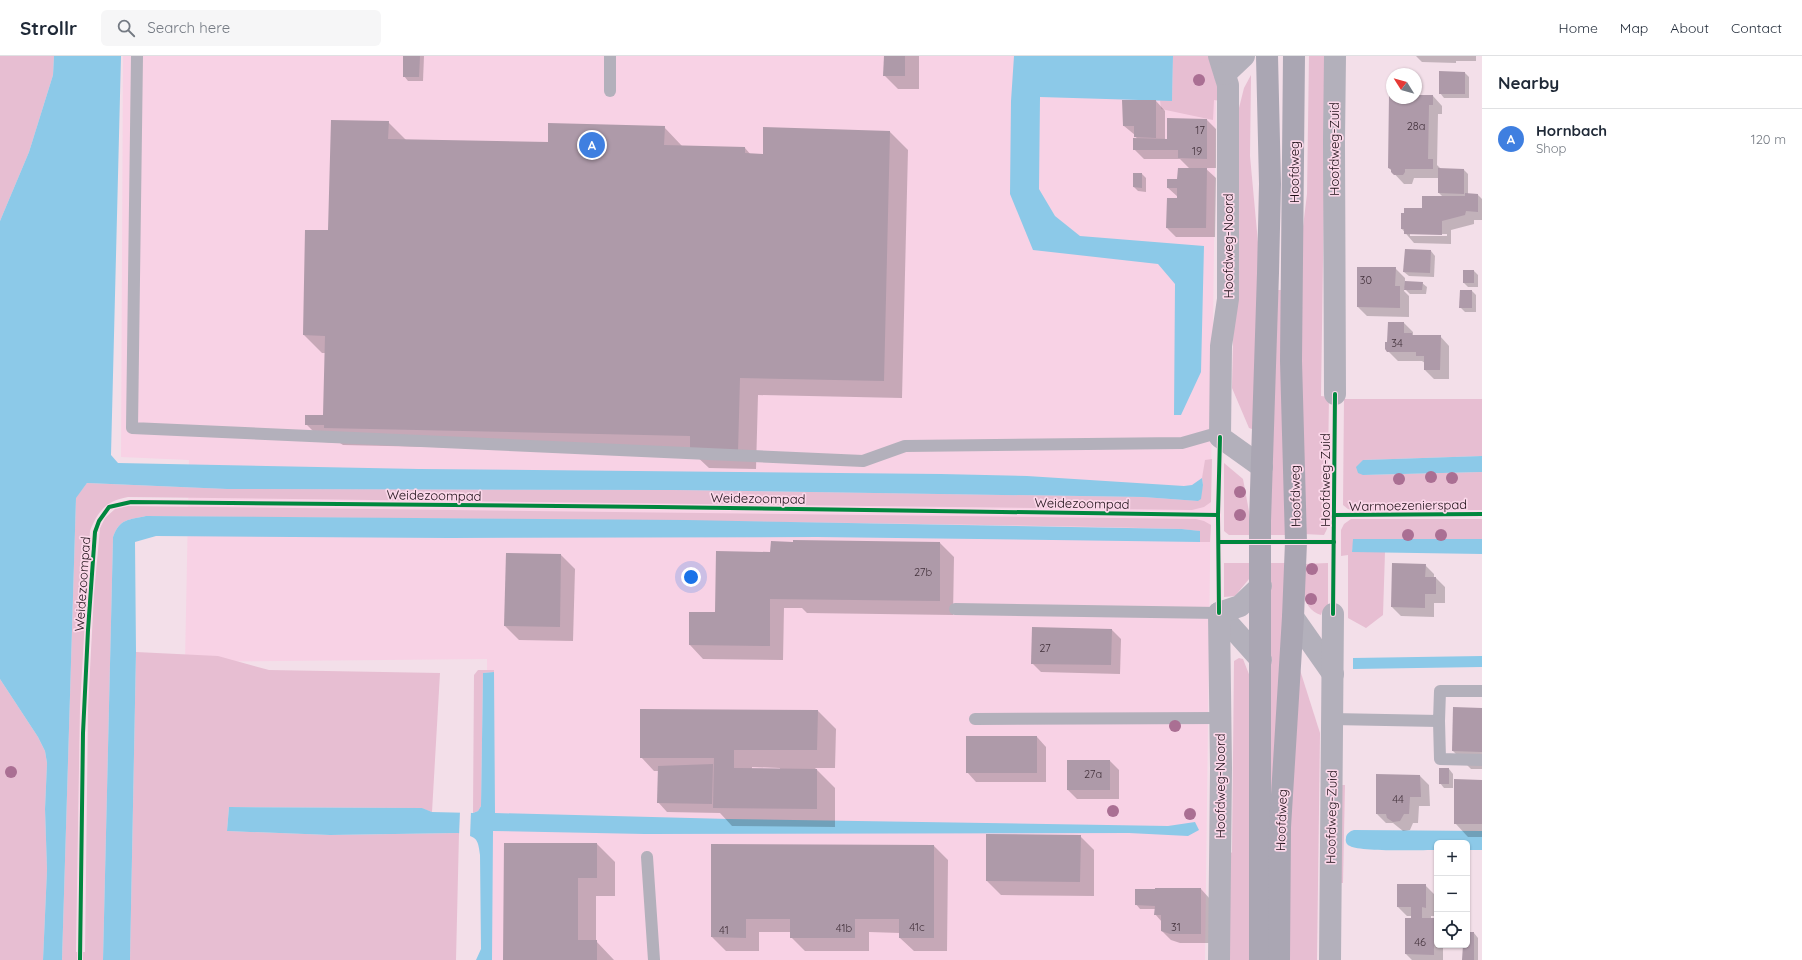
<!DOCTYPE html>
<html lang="en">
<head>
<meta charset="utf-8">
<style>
	:root { --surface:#fff; --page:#f6f6f7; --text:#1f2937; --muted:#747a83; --line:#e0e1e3; --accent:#0f766e }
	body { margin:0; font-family:Quicksand,sans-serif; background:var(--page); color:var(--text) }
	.controls { position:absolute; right:12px; bottom:12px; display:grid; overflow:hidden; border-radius:6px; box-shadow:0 1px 3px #0004 }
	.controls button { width:36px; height:36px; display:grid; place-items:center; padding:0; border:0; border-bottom:1px solid var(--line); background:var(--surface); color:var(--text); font:20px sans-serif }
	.compass { position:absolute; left:1386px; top:12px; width:36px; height:36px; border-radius:50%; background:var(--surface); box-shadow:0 1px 3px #0004; rotate:307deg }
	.you { position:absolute; left:691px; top:521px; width:14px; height:14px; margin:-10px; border:3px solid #fff; border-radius:50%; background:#1a73e8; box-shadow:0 0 0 6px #1a73e833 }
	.badge { display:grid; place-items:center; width:26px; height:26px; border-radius:50%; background:var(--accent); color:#fff; font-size:13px; font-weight:700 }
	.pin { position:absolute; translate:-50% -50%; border:2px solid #fff; box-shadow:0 1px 4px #0006 }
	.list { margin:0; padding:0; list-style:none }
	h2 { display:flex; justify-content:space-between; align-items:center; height:52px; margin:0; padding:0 16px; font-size:17px }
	h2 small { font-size:13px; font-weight:400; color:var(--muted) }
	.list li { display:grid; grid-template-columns:26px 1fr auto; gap:12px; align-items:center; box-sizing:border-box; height:60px; padding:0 16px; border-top:1px solid var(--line) }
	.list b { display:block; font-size:15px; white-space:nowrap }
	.list p { margin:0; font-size:13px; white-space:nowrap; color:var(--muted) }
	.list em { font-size:13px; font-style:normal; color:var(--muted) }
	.icon { flex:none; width:22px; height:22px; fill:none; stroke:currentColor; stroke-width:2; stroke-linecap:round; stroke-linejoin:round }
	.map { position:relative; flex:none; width:1482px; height:904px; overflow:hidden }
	header { display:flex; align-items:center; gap:24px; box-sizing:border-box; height:56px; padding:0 20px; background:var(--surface); border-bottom:1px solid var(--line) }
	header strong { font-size:19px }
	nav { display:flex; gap:22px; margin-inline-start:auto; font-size:14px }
	.search { width:280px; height:36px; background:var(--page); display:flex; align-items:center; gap:10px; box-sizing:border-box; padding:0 14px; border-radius:6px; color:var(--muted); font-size:15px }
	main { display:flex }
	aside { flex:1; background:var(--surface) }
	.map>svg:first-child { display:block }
</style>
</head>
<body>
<header>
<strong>Strollr</strong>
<div class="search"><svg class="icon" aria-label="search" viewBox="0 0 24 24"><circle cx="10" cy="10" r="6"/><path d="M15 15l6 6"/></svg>Search here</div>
<nav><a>Home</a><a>Map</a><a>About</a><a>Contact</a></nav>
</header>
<main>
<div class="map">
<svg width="1482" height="904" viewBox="0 0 1482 904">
	<rect width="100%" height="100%" fill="#f3dfe9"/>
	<path fill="#f8d2e5" d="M123 0H1210L1216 32 1205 904H489L487 603 185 606 189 404 121 401Z"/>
	<g fill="#e7bed2">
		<path d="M0 0H54L53 19 29 96 0 165Z"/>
		<path d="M1173 0H1209L1221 45 1214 44 1213 64 1161 53 1160 44H1172Z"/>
		<path d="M1309 0H1326L1321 340 1329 341 1327 473 1324 479 1303 478 1297 220 1307 138Z"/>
		<path d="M1251 19 1250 100 1261 219 1255 374 1249 372 1232 332 1238 56 1244 32Z"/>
		<path d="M1275 234H1281L1287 479H1267Z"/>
		<path d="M1344 343H1482V400L1363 404V419L1482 416V454L1355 455 1348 453 1343 449Z"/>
		<path d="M1212 403 1211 446 1204 451 1192 454 128 441C106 445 98 455 90 475L80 651 76 896H85L88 651 94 538 100 472 105 462 115 453 128 450 1196 463 1204 465 1211 469 1210 486H1200L1199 475 1182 473C837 465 492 463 146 460 129 464 120 462 113 481L103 904H62L76 441 87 427 227 433 673 434 1143 441 1198 445 1203 429 1202 422 1205 404Z"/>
		<path d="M1224 407 1243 423 1250 461V479H1229L1224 475Z"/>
		<path d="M1351 463H1482V483H1354L1352 496H1385L1383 559 1366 572 1348 562V499L1341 500V474L1344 468Z"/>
		<path d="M1224 507H1251L1249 523 1235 540 1224 541Z"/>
		<path d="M1266 507H1288L1272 904Z"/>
		<path d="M1328 507V554L1322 556 1321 559C1299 552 1304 527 1303 508Z"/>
		<path d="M136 596 218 600 269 614 440 617 432 756 421 752 229 751 227 775 330 779 459 777 456 904H130Z"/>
		<path d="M1239 602 1243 603 1254 631 1252 904H1227V802L1232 796 1234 605Z"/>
		<path d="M478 614H494V616L483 617 481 750 478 755 473 757 474 619Z"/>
		<path d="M1300 614 1320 677 1317 904H1285L1287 788Z"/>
		<path d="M0 623 38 681 45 695 47 707 45 753 47 814 43 904H0Z"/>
		<path d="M1338 729H1345L1343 827H1338Z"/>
	</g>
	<g fill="#8cc9e8">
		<path d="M54 0H121L111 399 118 407 419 413 941 418 1027 420 1184 430 1192 429 1202 422 1203 429 1201 443 1198 445 1143 441 673 434 227 433 87 427 76 442 62 904H43L47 814 45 753 47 707 45 695 38 681 0 623V165L29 96 53 19Z"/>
		<path d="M1014 0H1173L1172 45 1040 41 1039 133 1055 160 1080 180 1204 190 1201 316 1181 359H1174L1175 228 1158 208 1033 194 1010 138 1011 45Z"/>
		<path d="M1482 400V416L1363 419 1358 417 1356 411 1363 404Z"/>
		<path d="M146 460 686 464 1182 473 1200 475V486L817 481 449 482 156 480 135 486 136 596 130 904H103L113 481C120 462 129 464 146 460Z"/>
		<path d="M1353 483H1482V498L1352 496Z"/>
		<path d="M1482 600V611L1353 613V602Z"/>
		<path d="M494 616 495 757 729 763 1168 770 1195 766 1199 774 1188 780 1129 777 645 778 493 775 492 904H476L481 893 480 799C478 781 476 781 458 777L330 779 227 775 229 751 422 752 432 756 473 757 478 755 481 750 483 617Z"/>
		<path d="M1354 774 1482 775V794H1467V787H1437V794C1422 794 1360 796 1350 790 1347 789 1345 786 1346 782 1346 778 1350 775 1354 774Z"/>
	</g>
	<path fill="#f3dfe9" d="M460 755H471L470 781 459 780Z"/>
	<g fill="#0003" fill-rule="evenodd">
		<path d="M404 0H424L423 25H408L404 20Z"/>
		<path d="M885 0H919V33H898L884 19Z"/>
		<path d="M1416 0H1476V5H1456V7L1422 6Z"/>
		<path d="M1465 17 1469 21V42H1444L1440 37Z"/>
		<path d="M1392 40V42L1433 40 1442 50V58H1438L1437 109 1441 113 1464 114 1468 118V139H1478L1482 143V164H1474V168L1451 174V188L1414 187 1402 173 1423 153 1443 141 1439 137V122H1414L1412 128H1404L1389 112ZM1410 178H1447V180H1410Z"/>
		<path d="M1156 45 1165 55V84H1168L1207 64 1216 73V112H1205L1216 122 1215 181H1176L1167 172 1178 143V141L1168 132 1190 113 1180 103H1144L1134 93 1137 83 1135 79 1124 70Z"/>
		<path d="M388 66 406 84 549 87 664 71 682 90 745 92 751 99H764L890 76 908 94 902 342 758 339 756 413 709 412 693 397 343 389 340 387 324 386 306 368 324 360 326 297H322L304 279 329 175Z"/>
		<path d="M1142 118 1146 122V136L1138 135 1134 131Z"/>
		<path d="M1431 195 1435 200 1434 221 1409 220 1404 216Z"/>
		<path d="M1395 212 1405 222V226L1422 227 1427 231 1426 238H1410L1404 232V235L1409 240V261L1367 260 1358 251Z"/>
		<path d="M1474 215 1478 219V231H1468L1464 227Z"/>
		<path d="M1472 235 1476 239V256H1465L1460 251Z"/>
		<path d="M1404 267 1413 276V280H1440L1449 290V323H1434L1425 314V307L1422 305H1398L1386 293Z"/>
		<path d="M940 487 954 501 953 559 807 557 802 552H784L783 604 703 603 690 589 772 497Z"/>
		<path d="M561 499 575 513 573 585 519 584 505 570Z"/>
		<path d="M1425 509 1434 518V522H1436L1445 531V547H1434V561L1401 560 1392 551Z"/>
		<path d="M1112 574 1121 583 1120 618 1041 616 1032 607Z"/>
		<path d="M1454 652 1482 653V713H1471L1453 695Z"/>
		<path d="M818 655 836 673 835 712H815L835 732V771L732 770 720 757 667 756 658 746 659 715H654L641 701ZM752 711 780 712V714L752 713Z"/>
		<path d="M1037 681 1046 691V726H976L967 716Z"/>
		<path d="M1110 705 1119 714V743H1077L1068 734Z"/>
		<path d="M1449 713 1453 718V732H1444L1440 727Z"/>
		<path d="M1420 720 1429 729 1430 750H1419L1418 767H1413L1410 774 1403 775 1393 767H1386L1377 758Z"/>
		<path d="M1482 725V781H1468L1455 767Z"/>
		<path d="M1080 780 1094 794V840L1001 839 987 825Z"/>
		<path d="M597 788 615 806V840H596V885L614 904H504Z"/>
		<path d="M712 789 934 790 948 804 947 895H914L900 882V877L869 876V895H805L791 881V876H759V895H726L712 881Z"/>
		<path d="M1425 829 1434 838 1435 860H1431V863H1434L1437 867V889H1443V904H1412L1406 898 1412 860H1407L1398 851Z"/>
		<path d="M1201 833 1210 843V887H1180L1171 884 1162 875V866L1155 858V853H1140L1136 848Z"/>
		<path d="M1467 877H1474L1478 882V904H1464V889H1467Z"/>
	</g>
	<g fill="#ae9aa9">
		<path d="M403 0H420L419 21H403Z"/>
		<path d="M884 0H905V20H883Z"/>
		<path d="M1439 15 1465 16V38H1439Z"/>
		<path d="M1389 39H1392V42H1416V39H1433V49H1429L1428 103H1433V113H1405V116L1403 119H1394L1391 116V113L1388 112Z"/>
		<path d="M1122 44H1156V82L1134 81V70H1123Z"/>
		<path d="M1167 62 1207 63V103L1178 102V94H1133V82L1167 83Z"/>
		<path d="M331 64 389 65 388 83 548 86V67L665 70 664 89 745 91V97L763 98V71L890 75 884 325 740 322 738 396 690 395V380L324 372V369H305V359H323L325 280 303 279 305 174H328Z"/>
		<path d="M1178 112H1207L1206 172H1166L1167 142H1177V132H1167V123H1177Z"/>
		<path d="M1438 112 1464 113V138L1438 137Z"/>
		<path d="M1133 117H1142V132L1133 131Z"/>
		<path d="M1465 137 1478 138V156L1466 155 1465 159 1442 165V179L1404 178V173H1401V157H1404V152H1422V140H1465Z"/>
		<path d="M1405 193 1431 194 1430 217 1403 216Z"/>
		<path d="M1357 211H1396L1395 230H1400V252L1357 251Z"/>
		<rect x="1463" y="214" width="11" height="13"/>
		<path d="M1405 225 1423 226 1422 234H1404Z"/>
		<path d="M1460 234H1472V252H1459Z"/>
		<path d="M1388 266H1404V277H1412V279H1441L1440 314H1424V300H1416V296H1387L1385 293V286H1387Z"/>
		<path d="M793 484 940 486V545L770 543V590L689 589V556H715L716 495 770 496 771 485 793 486Z"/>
		<path d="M506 497 561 498 560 571 504 570Z"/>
		<path d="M1392 507 1426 508 1425 521H1436V538H1425V552L1391 551Z"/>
		<path d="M1032 571 1112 573 1111 609 1031 608Z"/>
		<path d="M1453 651 1482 652V696L1452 695Z"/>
		<path d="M640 653 818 654 817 694H734V712L817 713V753L713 752 714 702H640Z"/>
		<rect x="966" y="680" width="71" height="37"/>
		<rect x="1067" y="704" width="43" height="30"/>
		<path d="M713 708 712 748 657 747 658 710Z"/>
		<rect x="1439" y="712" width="10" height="16"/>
		<path d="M1376 718 1420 719 1421 741H1410L1409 758H1404L1400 765 1393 766 1387 762 1386 758H1376Z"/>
		<path d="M1454 723 1482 724V768H1454Z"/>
		<path d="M986 778 1081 779 1080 826 986 825Z"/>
		<path d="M504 787H597V822H578V884H597V904H503Z"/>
		<path d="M711 788 934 789V882H899V863H855V882H790V863H746V882L711 881Z"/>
		<path d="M1397 828H1426V852L1422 851V862H1434V899L1405 898V862H1411V851H1397Z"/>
		<path d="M1155 832H1201V878H1170L1161 875V859H1154L1155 850 1135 849V833H1155Z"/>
		<path d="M1467 876H1474V904H1462L1463 889H1467Z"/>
	</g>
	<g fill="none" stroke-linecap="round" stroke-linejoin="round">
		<g stroke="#b3b0bb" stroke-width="12">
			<path d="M137 0 132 372 863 405 905 390 1182 387 1210 379 1220 381"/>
			<path d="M610 35V0"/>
			<path d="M955 553 1219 557"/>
			<path d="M975 663 1220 662"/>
			<path d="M1332 663 1439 665 1440 635H1482"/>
			<path d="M1439 665 1440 703 1482 704"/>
			<path d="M647 801 654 904"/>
		</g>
		<g stroke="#b3b0bb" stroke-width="22">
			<path d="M1219 0 1228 29V243L1221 290 1220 381 1262 411"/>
			<path d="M1225 18 1244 0"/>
			<path d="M1335 338 1334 85 1335 0"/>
			<path d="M1219 557 1261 604"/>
			<path d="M1219 557 1240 550 1261 530"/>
			<path d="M1293 561 1333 618"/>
			<path d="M1219 904 1221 712 1219 557"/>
			<path d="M1330 904 1333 558"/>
		</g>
		<g stroke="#aaa6b3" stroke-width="22">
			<path d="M1260 904V465L1268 217 1270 128 1267 0"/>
			<path d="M1279 904 1280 771 1293 561 1296 486 1291 305 1294 0"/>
		</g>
		<defs>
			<g id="cycleway">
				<path d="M1334 459 1482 458"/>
				<path d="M1219 486H1334"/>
				<path d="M1219 557 1218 459 1220 381"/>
				<path d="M1333 558 1335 338"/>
				<path d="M80 904 83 677 88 574 95 476 99 465 109 451 131 446 658 451 1218 459"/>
			</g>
		</defs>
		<use href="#cycleway" stroke="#fbd7e9" stroke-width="6"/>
		<use href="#cycleway" stroke="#00873e" stroke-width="4"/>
	</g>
	<g fill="#aa6f93">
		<circle cx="1199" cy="24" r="6"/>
		<circle cx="1431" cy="421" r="6"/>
		<circle cx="1452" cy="422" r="6"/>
		<circle cx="1399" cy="423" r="6"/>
		<circle cx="1240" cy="436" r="6"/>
		<circle cx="1240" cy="459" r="6"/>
		<circle cx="1408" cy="479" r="6"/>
		<circle cx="1441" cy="479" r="6"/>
		<circle cx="1312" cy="513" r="6"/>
		<circle cx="1311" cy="543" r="6"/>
		<circle cx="1175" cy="670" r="6"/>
		<circle cx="11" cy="716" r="6"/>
		<circle cx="1113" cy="755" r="6"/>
		<circle cx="1190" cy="758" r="6"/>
	</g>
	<g text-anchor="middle" stroke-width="3.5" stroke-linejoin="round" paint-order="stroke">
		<g font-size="11" fill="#43323c">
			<text x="1416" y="74">28a</text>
			<text x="1200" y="78">17</text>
			<text x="1197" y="99">19</text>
			<text x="1366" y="228">30</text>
			<text x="1397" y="291">34</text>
			<text x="923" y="520">27b</text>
			<text x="1045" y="596">27</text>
			<text x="1093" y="722">27a</text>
			<text x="1398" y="747">44</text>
			<text x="917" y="875">41c</text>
			<text x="1176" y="875">31</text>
			<text x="844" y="876">41b</text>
			<text x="724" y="878">41</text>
			<text x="1420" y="890">46</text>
		</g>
		<g font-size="13" fill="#1f1018" stroke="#fbd7e9">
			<text transform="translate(1334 93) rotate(-90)" y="5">Hoofdweg-Zuid</text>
			<text transform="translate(1294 116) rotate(-90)" y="5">Hoofdweg</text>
			<text transform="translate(1228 190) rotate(-90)" y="5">Hoofdweg-Noord</text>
			<text transform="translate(1325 424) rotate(-90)" y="5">Hoofdweg-Zuid</text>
			<text transform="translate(434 439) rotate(1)" y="5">Weidezoompad</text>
			<text transform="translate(1295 440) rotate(-91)" y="5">Hoofdweg</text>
			<text transform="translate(758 442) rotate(1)" y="5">Weidezoompad</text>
			<text transform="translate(1082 447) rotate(1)" y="5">Weidezoompad</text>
			<text transform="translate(1408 449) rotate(-1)" y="5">Warmoezenierspad</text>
			<text transform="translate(82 528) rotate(-86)" y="5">Weidezoompad</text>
			<text transform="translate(1220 730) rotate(-90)" y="5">Hoofdweg-Noord</text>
			<text transform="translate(1331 761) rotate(-89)" y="5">Hoofdweg-Zuid</text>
			<text transform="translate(1281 764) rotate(-88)" y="5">Hoofdweg</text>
		</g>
	</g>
</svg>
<div class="controls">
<button>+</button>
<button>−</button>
<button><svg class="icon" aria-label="locate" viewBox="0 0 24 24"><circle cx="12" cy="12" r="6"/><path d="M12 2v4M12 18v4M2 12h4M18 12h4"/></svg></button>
</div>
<svg class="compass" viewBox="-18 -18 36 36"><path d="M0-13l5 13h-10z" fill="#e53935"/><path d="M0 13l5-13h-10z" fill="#747a83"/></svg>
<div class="you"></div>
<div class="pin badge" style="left:592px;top:89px;background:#3f7fe0">A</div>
</div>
<aside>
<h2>Nearby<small></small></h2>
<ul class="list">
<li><span class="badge" style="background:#3f7fe0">A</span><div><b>Hornbach</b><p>Shop</p></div><em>120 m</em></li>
</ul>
</aside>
</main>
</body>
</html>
